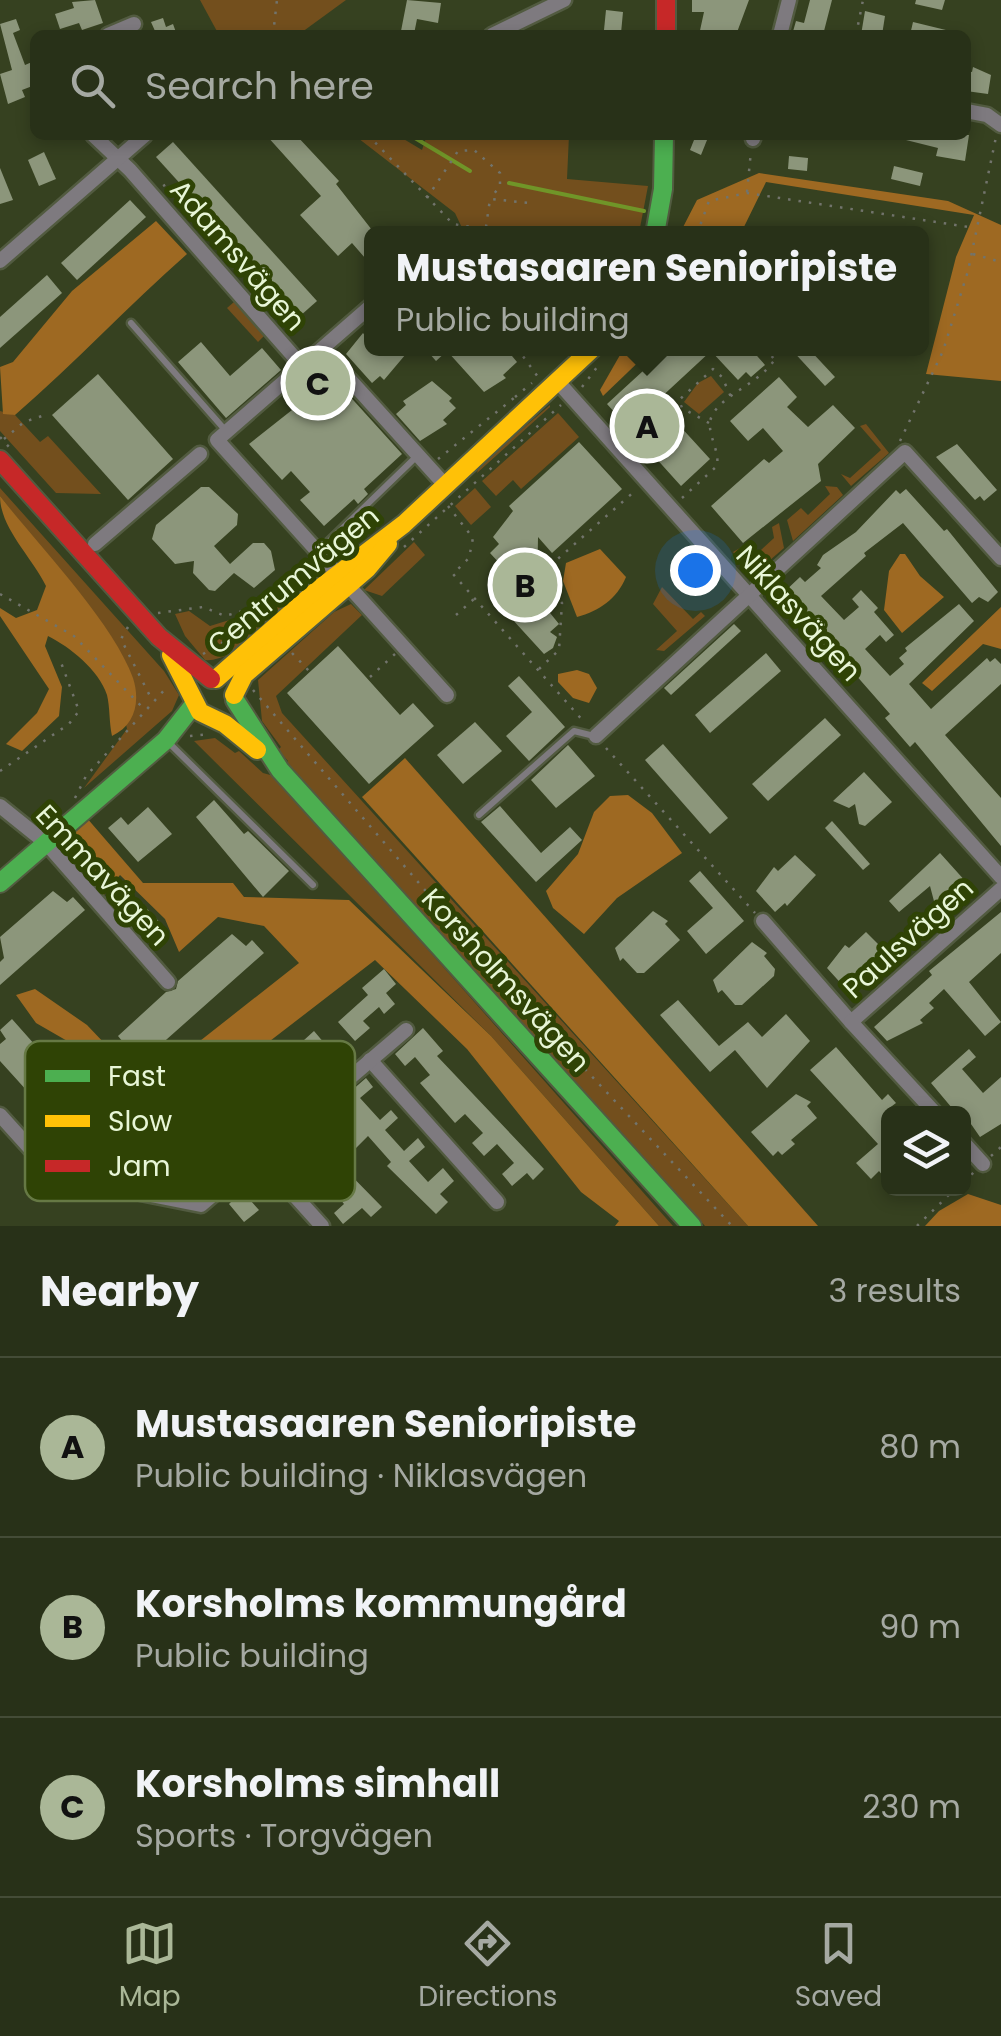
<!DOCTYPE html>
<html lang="en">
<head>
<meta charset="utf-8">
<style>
	:root { --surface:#283118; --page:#343d25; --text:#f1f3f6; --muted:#a5a9a2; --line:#444c37; --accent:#aab797 }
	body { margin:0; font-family:Poppins,sans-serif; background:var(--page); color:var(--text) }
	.controls { position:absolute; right:30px; bottom:30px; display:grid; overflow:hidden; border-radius:15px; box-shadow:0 5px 15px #0003 }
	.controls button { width:90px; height:90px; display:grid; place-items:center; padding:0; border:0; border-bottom:2px solid var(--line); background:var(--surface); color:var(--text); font:50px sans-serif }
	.you { position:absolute; left:695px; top:570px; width:35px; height:35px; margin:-25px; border:8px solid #fff; border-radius:50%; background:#1a73e8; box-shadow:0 0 0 15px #1a73e833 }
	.badge { display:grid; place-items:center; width:65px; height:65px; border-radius:50%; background:var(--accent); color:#111; font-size:32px; font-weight:700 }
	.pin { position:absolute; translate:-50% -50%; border:5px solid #fff; box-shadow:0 2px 10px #0006 }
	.popup { position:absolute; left:364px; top:226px; width:565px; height:130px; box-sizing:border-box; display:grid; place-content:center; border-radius:15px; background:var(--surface); filter:drop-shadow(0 2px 8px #0005); font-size:32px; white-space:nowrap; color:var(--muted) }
	.popup b { font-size:38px; color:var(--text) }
	.popup::after { content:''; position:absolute; left:50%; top:100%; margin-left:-20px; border:20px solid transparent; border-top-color:var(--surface) }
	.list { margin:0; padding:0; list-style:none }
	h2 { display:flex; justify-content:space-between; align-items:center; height:130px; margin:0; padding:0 40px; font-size:42px }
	h2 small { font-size:32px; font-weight:400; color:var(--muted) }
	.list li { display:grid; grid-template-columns:65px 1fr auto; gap:30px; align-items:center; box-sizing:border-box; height:180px; padding:0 40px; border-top:2px solid var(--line) }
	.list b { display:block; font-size:38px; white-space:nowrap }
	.list p { margin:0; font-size:32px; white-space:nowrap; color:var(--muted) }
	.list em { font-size:32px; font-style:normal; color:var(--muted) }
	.icon { flex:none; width:55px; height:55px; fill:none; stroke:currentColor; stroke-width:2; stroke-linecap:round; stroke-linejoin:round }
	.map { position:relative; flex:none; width:1001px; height:1226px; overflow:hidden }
	.search { position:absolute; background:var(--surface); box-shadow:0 5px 15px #0003; left:30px; right:30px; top:30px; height:110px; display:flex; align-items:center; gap:25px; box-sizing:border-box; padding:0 35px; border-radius:15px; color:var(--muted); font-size:38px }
	.sheet { height:670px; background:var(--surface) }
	nav { display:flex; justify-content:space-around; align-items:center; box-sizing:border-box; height:140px; border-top:2px solid var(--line); background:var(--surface); font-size:28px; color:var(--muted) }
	nav a { display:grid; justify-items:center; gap:5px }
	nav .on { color:var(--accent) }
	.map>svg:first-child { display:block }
</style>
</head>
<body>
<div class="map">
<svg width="1001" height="1226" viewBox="0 0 1001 1226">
	<rect width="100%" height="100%" fill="#364120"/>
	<g fill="#734f1d">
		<path d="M200 0H346L298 35H219Z"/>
		<path d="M354 135H397L422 150 427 135H569L567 179 648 186 639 233 463 230 455 213Z"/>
		<path d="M234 302 264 336 258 342 227 308Z"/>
		<path d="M711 376 724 392 699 414 684 402 698 383Z"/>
		<path d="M550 405V407L477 473 479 466Z"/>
		<path d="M0 411 15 415 40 442 48 436 101 494 56 493 0 431Z"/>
		<path d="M558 413 579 437 521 489 513 480 496 496 482 481Z"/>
		<path d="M866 424 889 453 851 486 841 474 850 478 881 450 860 426Z"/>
		<path d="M825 486 837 487 843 495 793 541 787 520 801 508 808 515 830 494Z"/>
		<path d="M0 488 164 671 179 695 172 711 84 788 127 729 108 634 0 496Z"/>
		<path d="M475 488 491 507 471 525 455 506Z"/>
		<path d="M779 523 784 548 754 574 733 552 740 548 751 559 774 538 772 527Z"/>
		<path d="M414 542 425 555 382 596 364 590Z"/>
		<path d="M304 558 319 579C294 600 237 664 205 660L185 636 175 614 189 611 210 626 268 608 312 568Z"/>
		<path d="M662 587 693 619 701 612 705 616 664 651 656 650 677 631 653 604Z"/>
		<path d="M351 604 362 615 276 696 282 713 748 1226H705L285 765 288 761 278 750 281 747 262 721 258 680 334 612Z"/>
		<path d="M215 738 235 753 239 751 263 773 274 776 673 1226H659L491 1036 194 741Z"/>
	</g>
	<g fill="#9e6922">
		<path d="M759 173 948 201 1001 225V381L926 374 956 257 974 215 766 182 741 233H680L697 200Z"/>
		<path d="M156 221 187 254C128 306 75 363 15 415L3 414 0 367 13 362 72 291Z"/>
		<path d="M624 348 652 349 603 396 600 390Z"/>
		<path d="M0 496C38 545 113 622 133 678 141 703 134 726 112 736 109 723 110 707 107 695 99 670 70 647 48 636L45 646 62 687 59 716 22 751 6 744 37 713 49 689 0 616V608L16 618 37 610 46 586C32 557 0 528 0 496Z"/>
		<path d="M600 549 626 577C617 599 599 611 577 617L563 581 566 563Z"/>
		<path d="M900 554H905L920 576 944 597 902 633 884 610 889 571Z"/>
		<path d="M1001 607V649L983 644 932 691 922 683Z"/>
		<path d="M577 670 589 674 597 688 589 703 573 698 558 682V674Z"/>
		<path d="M405 758 818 1226H748L362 797Z"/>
		<path d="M628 795 652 813 682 853 617 898 584 934 553 908 546 891 578 854 594 812 610 796Z"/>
		<path d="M86 817 143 883H233L244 897 349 900 491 1036 659 1226H615L619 1221 581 1192 467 1049 375 960 178 1112 156 1149 120 1173 110 1169 143 1130 69 1042 36 1023 16 995 35 989 87 1025 144 1085 299 963 264 926 218 917 179 952 165 919 120 875 103 896 59 844Z"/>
		<path d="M968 1194 1001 1205V1226H925L939 1211Z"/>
	</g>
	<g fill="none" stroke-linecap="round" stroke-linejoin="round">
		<g stroke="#709528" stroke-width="4">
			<path d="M410 135 470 171"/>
			<path d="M509 183 644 211"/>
		</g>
	</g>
	<g fill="#8c967b">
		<path d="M95 0 103 23 82 30 79 23 60 29 55 14 74 8 72 2Z"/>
		<path d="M407 0 441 3 438 23 417 19 414 34 401 31Z"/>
		<path d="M692 0H749L736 35H699L704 12H692Z"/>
		<path d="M810 0H832L824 31 792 35 796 21 804 23Z"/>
		<path d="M916 0H945L942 10 915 4Z"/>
		<path d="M606 10 623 12 621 33 604 30Z"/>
		<path d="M865 11 885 16 882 35H861Z"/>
		<path d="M163 18 166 27 173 24 177 35H147L155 31 151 22Z"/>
		<path d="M16 19 20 30 13 33 25 65 32 62 35 85 22 90 25 97 8 104 0 74 12 70 0 24Z"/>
		<path d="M913 22 950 31V35H910Z"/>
		<path d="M973 67 991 75 988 94 966 91V71L972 72Z"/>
		<path d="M266 135H296L339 181 336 184 372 230V266L352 243 338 256 300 215 321 196Z"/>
		<path d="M696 135H709L701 155 690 150Z"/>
		<path d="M907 135H969L965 161 936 156 938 148 906 140Z"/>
		<path d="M173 142 317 301 300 316 156 157Z"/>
		<path d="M44 152 56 179 39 186 28 160Z"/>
		<path d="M789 156 808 158 807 171 788 169Z"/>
		<path d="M894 166 923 173 920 186 891 179Z"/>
		<path d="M0 168 13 200 0 204Z"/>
		<path d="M130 200 146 217 77 280 61 263Z"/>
		<path d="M47 275 62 293 0 348V317Z"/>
		<path d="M363 333 367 338 372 333V348H411L384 380 380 376 372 383 346 354Z"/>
		<path d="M201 342 230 376 262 348 281 370 226 418 178 362Z"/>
		<path d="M434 348H521L512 356 517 362 503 375 506 378 484 392 447 351 436 361 429 353Z"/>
		<path d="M668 348H750L765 365 751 377 746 372 738 380 711 351 657 401 710 459 681 486 607 404Z"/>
		<path d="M790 348H808L835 377 825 386Z"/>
		<path d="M326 370 402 454 364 489 368 494 358 504 354 499 324 526 300 500 310 492 291 471 282 480 249 444 311 395 305 388Z"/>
		<path d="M98 374 173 459 128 500 52 415Z"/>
		<path d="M779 377 797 397 787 407 808 427 833 405 855 428 818 464 821 481 743 543 711 506 764 459 769 463 783 451 763 428 748 441 730 421Z"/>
		<path d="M432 381 452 398 449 401 456 408 443 420 447 424 420 441 396 414 406 405 403 401Z"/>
		<path d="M579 442 622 489 552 553 538 537 537 597 559 624 550 632 557 637 553 648 544 654 512 619 514 579 490 553 499 544 493 537 513 511 509 506Z"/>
		<path d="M957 444 997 490 984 501 980 496 975 500 936 457Z"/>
		<path d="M201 487H209L238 514 237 525 214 546 230 564 253 543H264L271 551 275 570 254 588 234 573 215 591 209 590 193 573 194 561 175 564 152 539 156 525Z"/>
		<path d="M906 489 944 531 947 529 998 592 988 602 979 597 972 603 903 523 864 553 866 556 821 596 844 620 859 607 852 599 861 590 878 608 874 612 894 635 886 642 880 635 865 649 890 676 904 664 899 658 907 651 905 648 959 604 974 621 909 684 931 709 987 658 990 662 995 658 1001 664V684L945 735 1001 798V846L915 742 910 747 885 718 890 714 847 665 841 670 818 644 823 639 782 594 800 577 805 582 821 568 817 565 823 555 856 532 896 490 900 494Z"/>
		<path d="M734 624 741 631 671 695 664 688Z"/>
		<path d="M338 646 400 715 413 703 434 726 369 784 287 693Z"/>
		<path d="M766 653 781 671 710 733 695 715Z"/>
		<path d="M519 676 565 727 529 761 506 736 532 712 508 686Z"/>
		<path d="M825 718 841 735 768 801 752 784Z"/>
		<path d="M475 722 502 751 463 784 437 755Z"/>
		<path d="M663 744 728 818 710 834 645 760Z"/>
		<path d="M568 745 595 776 556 808 531 780Z"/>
		<path d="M864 772 892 802 865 826 859 824 855 804 849 808 833 801Z"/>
		<path d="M214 800 244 834 248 831 289 871 263 897 196 817Z"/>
		<path d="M500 806 541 853 570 827 582 840 536 882 481 822Z"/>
		<path d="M148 807 172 834 138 862 108 828 121 817 128 825Z"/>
		<path d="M832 821 870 864 863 870 825 828Z"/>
		<path d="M940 853 967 883 940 907 935 905 930 886 899 912 889 901Z"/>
		<path d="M795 855 816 875 787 906 785 903 775 912 756 891 774 867 778 871Z"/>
		<path d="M700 871 744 921 706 954 687 931 713 908 689 881Z"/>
		<path d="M53 891 67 902 73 897 85 910 0 985V962L4 958 0 937Z"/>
		<path d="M140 901 164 927 156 935 132 908Z"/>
		<path d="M653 911 668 921 665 924 680 940 644 973H637L623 958 620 961 615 948Z"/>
		<path d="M1001 912V953L969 982 1001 1022 985 1036 944 989 929 1003 934 1008 920 1020 923 1023 887 1041 874 1027 932 975 929 971Z"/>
		<path d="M866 932 887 953 859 983 856 980 846 989 827 968 845 945 849 948Z"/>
		<path d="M232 934 246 946 252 940 264 953 140 1063 118 1036 166 992 176 989 178 981Z"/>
		<path d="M752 942 767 953 764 956 775 969 774 976 742 1005H735L722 990 718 993 713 980Z"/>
		<path d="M384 969 396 984 386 993 395 1004 384 1014 379 1007 363 1021 370 1028 355 1041 338 1022 368 995 362 988Z"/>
		<path d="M678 1000 719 1046 748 1022 762 1037 786 1014 810 1041 767 1088 735 1050 710 1072 660 1015Z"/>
		<path d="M12 1019 121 1142 95 1166 0 1061V1044L6 1039 0 1030Z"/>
		<path d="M423 1028 443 1051 437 1056 544 1169 533 1180 527 1173 512 1186 502 1174 514 1163 497 1144 484 1156 472 1143 483 1133 465 1114 455 1123 420 1083 430 1075 415 1057 405 1066 395 1054Z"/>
		<path d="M314 1031 325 1044 314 1055 324 1067 315 1075 309 1069 289 1086 296 1094 283 1105 272 1092 249 1111 260 1124 250 1133 227 1106 251 1087 254 1092 297 1055 293 1050Z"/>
		<path d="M836 1047 882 1100 888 1094 896 1103 888 1109V1182L879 1171 871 1179 856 1163 878 1144 810 1070Z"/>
		<path d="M969 1049 976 1057 962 1069 983 1093 1001 1077V1124L980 1137 964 1114H957L931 1083Z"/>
		<path d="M366 1078 373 1087 360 1098 380 1120 391 1110 398 1118 385 1130 404 1151 418 1138 425 1147 409 1161 428 1182 443 1168 454 1181 440 1194 448 1202 436 1214 387 1166 391 1162 368 1136 355 1149 344 1138 356 1129 335 1105Z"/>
		<path d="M796 1094 811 1102 807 1106 817 1118 791 1140 795 1144 782 1155 778 1151 773 1156 751 1132Z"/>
		<path d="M210 1124 224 1140 216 1147 225 1158 194 1182 188 1175 179 1183 169 1171 194 1148 189 1143Z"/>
		<path d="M304 1134 324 1157 329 1153 382 1207 371 1217 362 1208 343 1224 334 1213 344 1204 327 1183 315 1193 306 1182 316 1174 299 1155 284 1168 276 1159Z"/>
		<path d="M255 1178 264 1189 251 1201 259 1210 244 1222 229 1204Z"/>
	</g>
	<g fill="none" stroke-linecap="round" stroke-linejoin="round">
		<defs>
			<g id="lane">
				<path d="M131 323 226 431"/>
				<path d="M318 552 416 457"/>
				<path d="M168 742 313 885"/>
				<path d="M479 815 574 731 594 736"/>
			</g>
			<g id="street">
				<path d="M108 35 134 24"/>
				<path d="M492 35 564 0"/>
				<path d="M780 35 789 0"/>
				<path d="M966 111 987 115 1001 125"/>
				<path d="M93 135 130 170 302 366"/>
				<path d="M753 139 754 135"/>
				<path d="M0 261 145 135"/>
				<path d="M372 305 217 440 447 695"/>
				<path d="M322 349 445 485"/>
				<path d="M559 383 1001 877"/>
				<path d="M95 544 200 454"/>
				<path d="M596 736 905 452 1001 558"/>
				<path d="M0 806 46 843 168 982"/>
				<path d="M763 921 851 1022"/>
				<path d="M370 1060 497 1202"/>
				<path d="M936 1114 851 1022 1001 889"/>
				<path d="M0 1115 55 1176 201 1205 406 1030"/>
				<path d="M964 1143 983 1164"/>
				<path d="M259 1156 322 1226"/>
			</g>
			<g id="fast">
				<path d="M655 234 663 189 664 135"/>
				<path d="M235 700 280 770 692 1226"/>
				<path d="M0 883 166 740 195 703"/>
			</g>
			<g id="slow">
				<path d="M171 655 200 712 225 724 257 750"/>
				<path d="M216 679 315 592 404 524 593 348"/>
				<path d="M234 695 244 675 367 569 388 544"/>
			</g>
			<g id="jam">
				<path d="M666 0V35"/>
				<path d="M0 460 159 637 211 679"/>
			</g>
		</defs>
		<use href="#lane" stroke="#525b40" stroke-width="11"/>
		<use href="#street" stroke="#525b40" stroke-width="19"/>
		<use href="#fast" stroke="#525b40" stroke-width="22"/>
		<use href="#slow" stroke="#525b40" stroke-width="22"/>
		<use href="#jam" stroke="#525b40" stroke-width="22"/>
		<g stroke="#72746c" stroke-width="2.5" stroke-dasharray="2.5 8" stroke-linecap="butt">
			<path d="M273 35 277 0"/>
			<path d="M856 35 863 0"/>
			<path d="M368 135 453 224 514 234"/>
			<path d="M163 186 169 183 294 320 287 332"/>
			<path d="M747 192 751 151"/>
			<path d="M427 198 458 151 474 150 500 173V186L490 199"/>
			<path d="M486 227 490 199 530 203"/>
			<path d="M697 234 709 201 747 193 975 228"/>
			<path d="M973 254 1001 262"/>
			<path d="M517 348 538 377"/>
			<path d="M765 348 774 359"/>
			<path d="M606 355 612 348"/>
			<path d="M582 387 601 362"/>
			<path d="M515 397 532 383"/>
			<path d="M709 423 682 408 679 400 713 369 722 377 731 397"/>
			<path d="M0 437 9 447"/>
			<path d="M4 439 24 422 42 416"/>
			<path d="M900 441 943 351 968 271 996 137"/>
			<path d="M438 459 514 398"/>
			<path d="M682 498 717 466C720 450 706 433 711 418 721 392 770 382 780 348"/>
			<path d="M448 506 473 538 469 558 453 574 585 723"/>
			<path d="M404 547 561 405"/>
			<path d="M537 592 550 580"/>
			<path d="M0 594 74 636 143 708"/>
			<path d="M158 613 203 607 225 616 264 605 274 608"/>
			<path d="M456 615 474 599"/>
			<path d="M128 627 121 639 152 700"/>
			<path d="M292 653 310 672"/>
			<path d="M203 654 256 623"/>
			<path d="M539 669 559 650 562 603 551 590 552 564 636 490"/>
			<path d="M370 677 395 654"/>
			<path d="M253 690 510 989 732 1226"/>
			<path d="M190 736 209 734"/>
			<path d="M606 748 755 913"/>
			<path d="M0 771 69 724 79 711 59 657"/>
			<path d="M75 798 86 776 168 686"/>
			<path d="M991 1156 1001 1147"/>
			<path d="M964 1182 974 1172"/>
			<path d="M917 1226 956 1188"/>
		</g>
		<use href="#lane" stroke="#7e7a7f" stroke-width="6"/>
		<use href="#street" stroke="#7e7a7f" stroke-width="14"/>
		<use href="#fast" stroke="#4caf50" stroke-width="18"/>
		<use href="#slow" stroke="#ffc107" stroke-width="18"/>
		<use href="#jam" stroke="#c62828" stroke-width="18"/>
	</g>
	<g text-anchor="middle" stroke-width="10" stroke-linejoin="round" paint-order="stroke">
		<g font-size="28" fill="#e8f6d7" stroke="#2f4305">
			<text transform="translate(238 255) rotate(49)" y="10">Adamsvägen</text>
			<text transform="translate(293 580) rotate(-40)" y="10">Centrumvägen</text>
			<text transform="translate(799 613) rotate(48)" y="10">Niklasvägen</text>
			<text transform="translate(103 875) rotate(47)" y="10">Emmavägen</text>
			<text transform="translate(908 938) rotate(-42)" y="10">Paulsvägen</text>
			<text transform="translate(506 980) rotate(48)" y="10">Korsholmsvägen</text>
		</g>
	</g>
	<rect x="25" y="1041" width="330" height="160" rx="15" fill="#2f4305" stroke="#667944" stroke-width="2.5"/>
	<rect x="45" y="1070" width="45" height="12" fill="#4caf50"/>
	<rect x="45" y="1115" width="45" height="12" fill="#ffc107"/>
	<rect x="45" y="1160" width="45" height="12" fill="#c62828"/>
	<g font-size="28" fill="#e8f6d7">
		<text x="108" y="1086">Fast</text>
		<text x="108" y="1131">Slow</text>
		<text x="108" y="1176">Jam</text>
	</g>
</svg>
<div class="controls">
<button><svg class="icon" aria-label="layers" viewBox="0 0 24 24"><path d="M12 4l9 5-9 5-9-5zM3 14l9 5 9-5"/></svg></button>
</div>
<div class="you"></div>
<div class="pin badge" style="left:647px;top:426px">A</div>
<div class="popup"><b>Mustasaaren Senioripiste</b>Public building</div>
<div class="pin badge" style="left:525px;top:585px">B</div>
<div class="pin badge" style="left:318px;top:383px">C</div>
<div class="search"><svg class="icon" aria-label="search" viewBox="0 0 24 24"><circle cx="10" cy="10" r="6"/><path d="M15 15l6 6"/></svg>Search here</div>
</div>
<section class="sheet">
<h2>Nearby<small>3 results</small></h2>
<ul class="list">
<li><span class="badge">A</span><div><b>Mustasaaren Senioripiste</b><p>Public building · Niklasvägen</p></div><em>80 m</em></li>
<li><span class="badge">B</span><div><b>Korsholms kommungård</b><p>Public building</p></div><em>90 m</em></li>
<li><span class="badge">C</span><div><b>Korsholms simhall</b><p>Sports · Torgvägen</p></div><em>230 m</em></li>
</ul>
</section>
<nav>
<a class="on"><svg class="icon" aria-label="map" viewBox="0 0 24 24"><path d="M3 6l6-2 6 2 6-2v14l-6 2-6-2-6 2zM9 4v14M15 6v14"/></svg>Map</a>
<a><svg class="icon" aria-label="directions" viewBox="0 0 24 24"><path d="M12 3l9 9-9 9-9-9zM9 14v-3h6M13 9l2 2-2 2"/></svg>Directions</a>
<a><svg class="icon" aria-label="saved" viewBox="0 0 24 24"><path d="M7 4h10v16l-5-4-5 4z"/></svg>Saved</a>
</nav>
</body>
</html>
